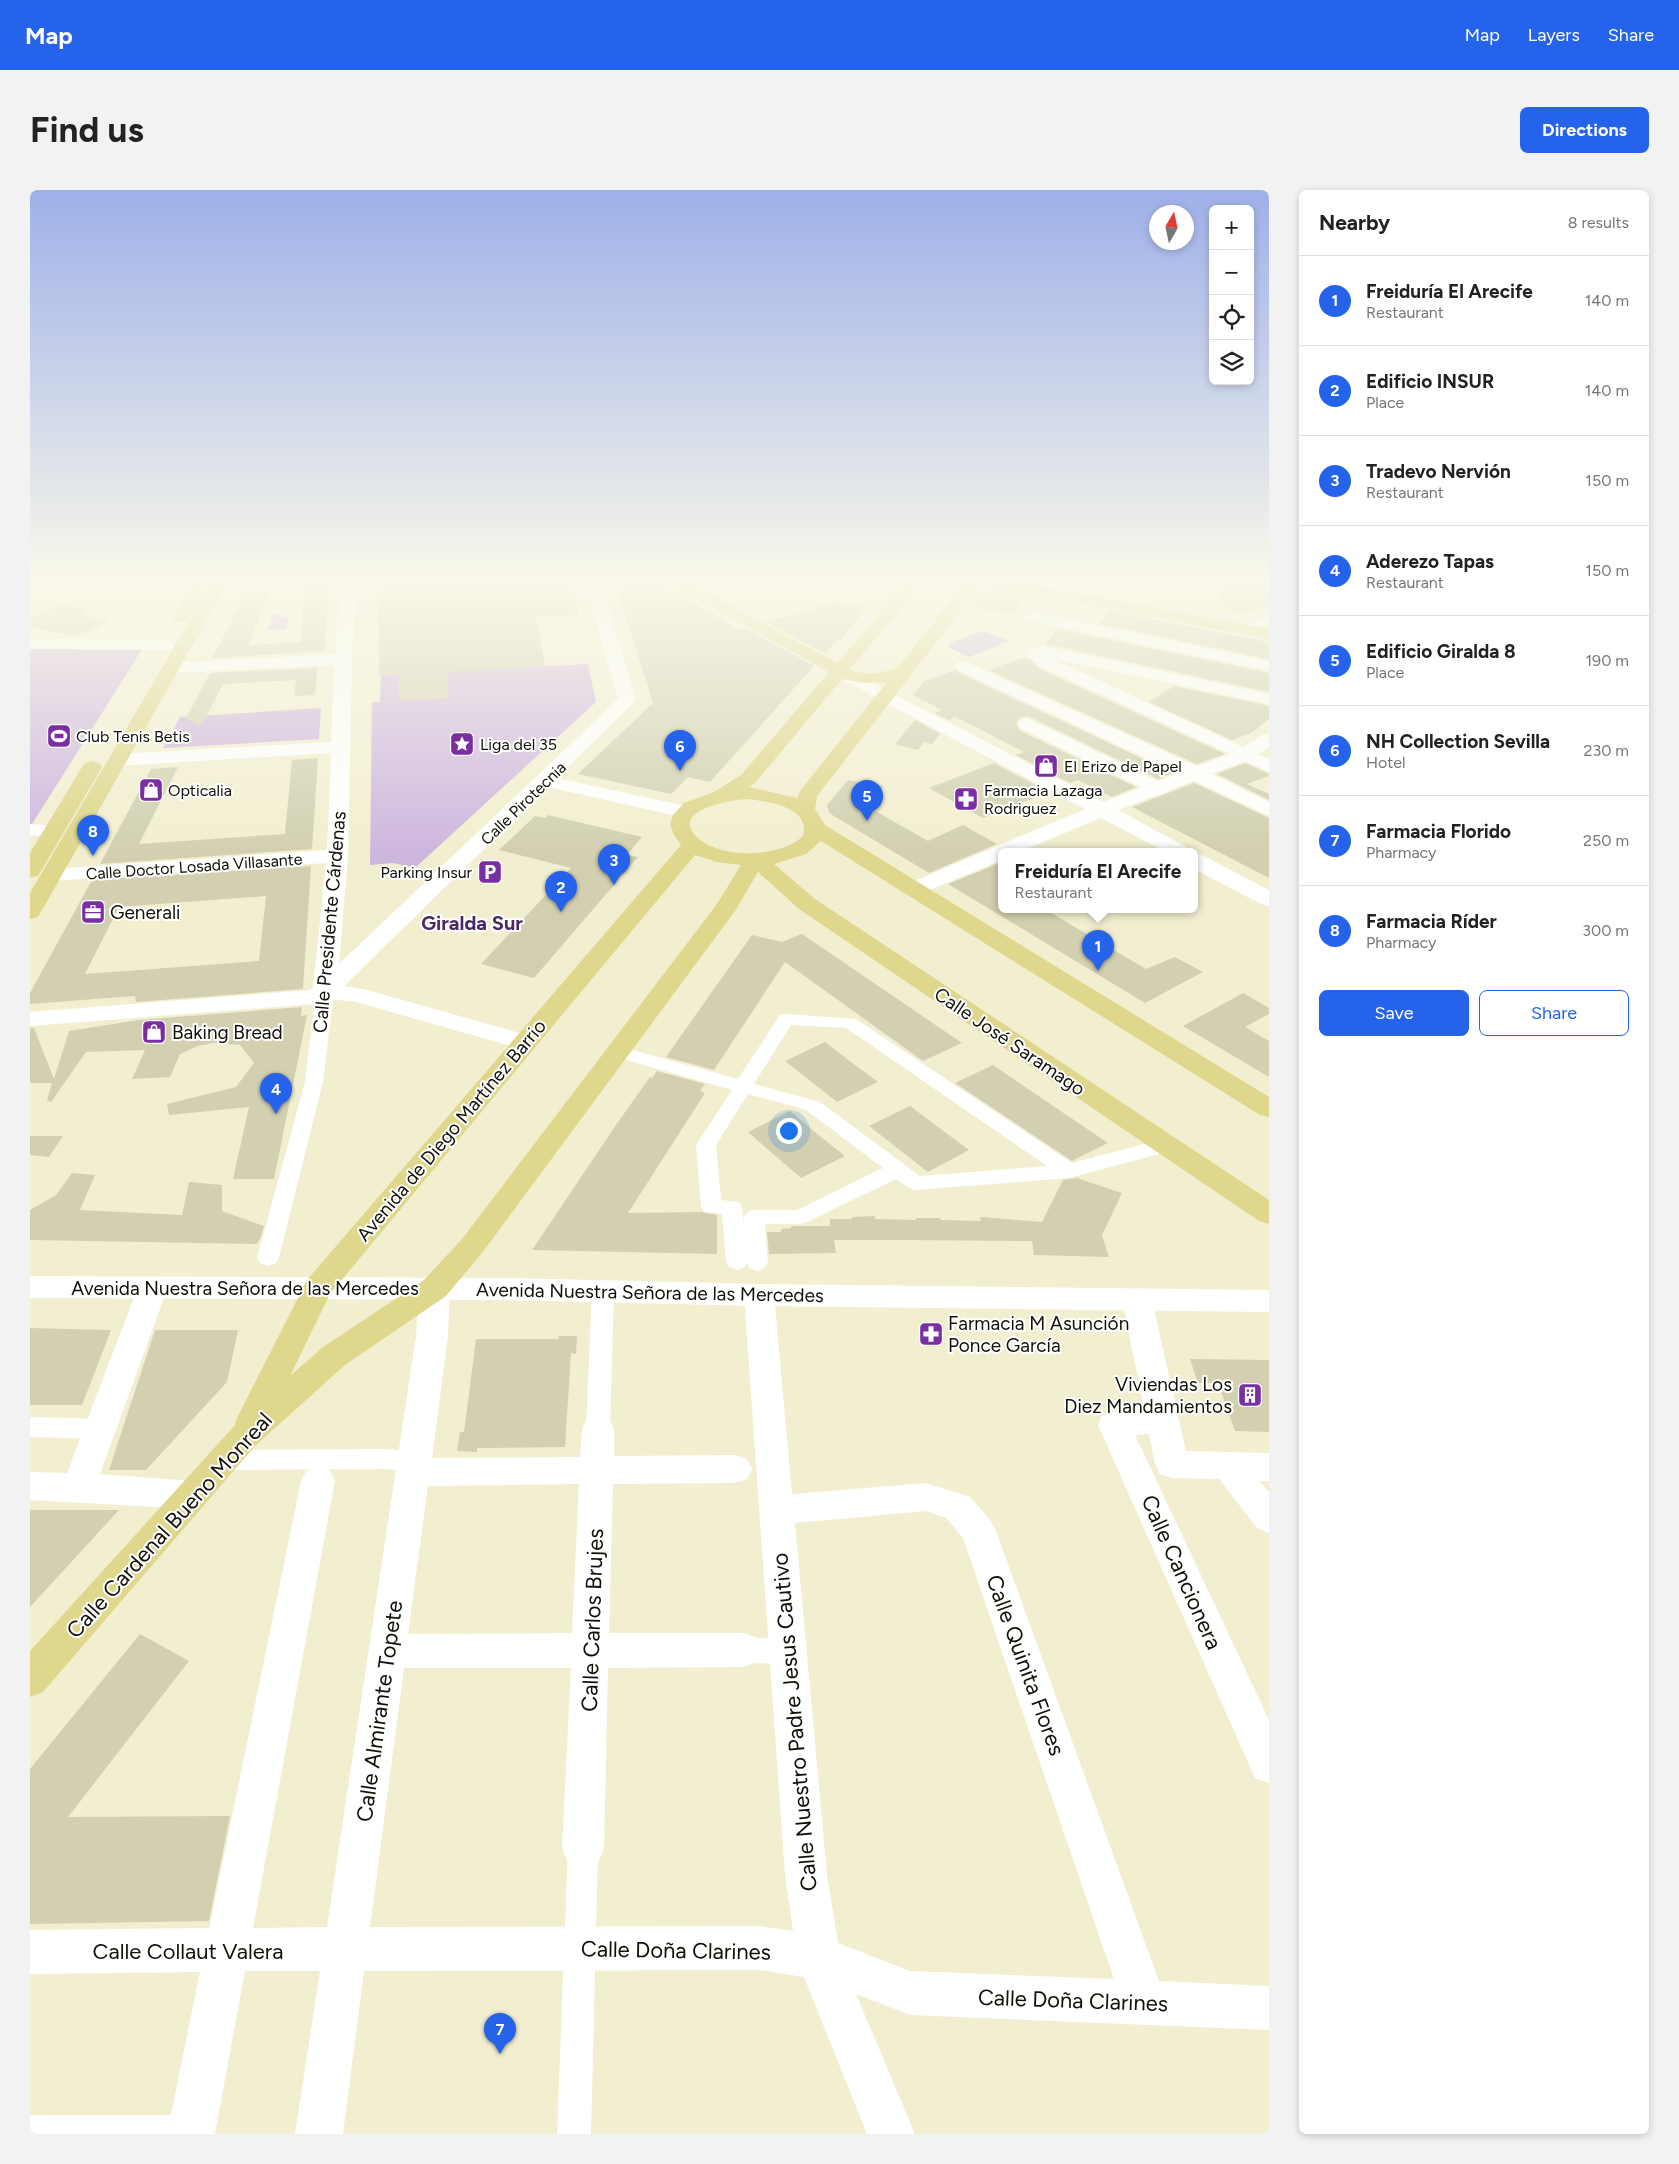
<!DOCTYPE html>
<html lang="en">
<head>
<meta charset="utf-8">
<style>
	:root { --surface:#fff; --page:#f2f2f2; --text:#222; --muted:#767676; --line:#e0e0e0; --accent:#2563eb }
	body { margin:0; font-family:Figtree,sans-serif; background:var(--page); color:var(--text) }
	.controls { position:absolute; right:15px; top:15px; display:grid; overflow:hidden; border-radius:8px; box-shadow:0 2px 8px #0003 }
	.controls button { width:45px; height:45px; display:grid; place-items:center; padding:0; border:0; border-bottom:1px solid var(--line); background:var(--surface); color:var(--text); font:25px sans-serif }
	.compass { position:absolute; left:1119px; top:15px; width:45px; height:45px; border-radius:50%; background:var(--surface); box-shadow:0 2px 8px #0003; rotate:9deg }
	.you { position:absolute; left:758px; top:940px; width:18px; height:18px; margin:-12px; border:4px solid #fff; border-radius:50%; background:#1a73e8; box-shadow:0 0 0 8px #1a73e833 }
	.badge { display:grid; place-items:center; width:32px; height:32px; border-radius:50%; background:var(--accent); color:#fff; font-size:16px; font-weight:700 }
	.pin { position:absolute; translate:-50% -41px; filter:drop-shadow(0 1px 2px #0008) }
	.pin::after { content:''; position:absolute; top:26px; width:18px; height:15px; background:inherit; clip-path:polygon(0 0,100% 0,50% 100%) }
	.popup { position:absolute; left:968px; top:658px; width:200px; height:65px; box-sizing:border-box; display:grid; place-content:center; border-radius:8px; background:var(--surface); filter:drop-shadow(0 1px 4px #0005); font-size:16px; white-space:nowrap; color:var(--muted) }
	.popup b { font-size:19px; color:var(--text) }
	.popup::after { content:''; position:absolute; left:50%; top:100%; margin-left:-10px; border:10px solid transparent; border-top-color:var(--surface) }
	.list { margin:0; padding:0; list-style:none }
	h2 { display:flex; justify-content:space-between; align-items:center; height:65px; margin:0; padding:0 20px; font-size:21px }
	h2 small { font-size:16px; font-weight:400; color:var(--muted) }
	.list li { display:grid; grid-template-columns:32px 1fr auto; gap:15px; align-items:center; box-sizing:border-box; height:90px; padding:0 20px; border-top:1px solid var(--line) }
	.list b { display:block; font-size:19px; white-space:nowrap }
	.list p { margin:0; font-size:16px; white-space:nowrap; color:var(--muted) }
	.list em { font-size:16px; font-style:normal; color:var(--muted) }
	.actions { display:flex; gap:10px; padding:15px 20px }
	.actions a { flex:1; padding:11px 0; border:1px solid var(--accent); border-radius:8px; text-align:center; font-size:18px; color:var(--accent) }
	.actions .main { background:var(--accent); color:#fff }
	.icon { flex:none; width:28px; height:28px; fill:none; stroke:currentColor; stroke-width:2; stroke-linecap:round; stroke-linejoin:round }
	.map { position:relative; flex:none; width:1239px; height:1944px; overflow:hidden; border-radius:8px }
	header { display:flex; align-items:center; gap:30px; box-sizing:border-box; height:70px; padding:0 25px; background:var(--accent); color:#fff }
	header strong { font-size:24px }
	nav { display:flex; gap:28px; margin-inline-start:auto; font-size:18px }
	.intro { display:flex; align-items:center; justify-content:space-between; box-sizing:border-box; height:120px; padding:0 30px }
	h1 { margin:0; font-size:35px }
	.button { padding:12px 22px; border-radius:8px; background:var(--accent); color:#fff; font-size:18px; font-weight:700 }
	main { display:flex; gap:30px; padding:0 30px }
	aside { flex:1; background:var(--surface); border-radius:8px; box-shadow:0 2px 8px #0003 }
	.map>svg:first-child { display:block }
</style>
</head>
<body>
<header>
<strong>Map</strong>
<nav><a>Map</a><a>Layers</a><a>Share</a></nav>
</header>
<div class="intro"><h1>Find us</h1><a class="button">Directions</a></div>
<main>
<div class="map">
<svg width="1239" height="1944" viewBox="0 0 1239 1944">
	<rect width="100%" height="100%" fill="#f2efd0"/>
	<g fill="#ceb7df">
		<path d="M1034 389H1068L1076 397 1068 399 1031 392Z"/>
		<path d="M953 441 979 451 939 467 918 457 922 452Z"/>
		<path d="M0 458H113L2 634H0Z"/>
		<path d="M558 474 566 512 385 678 363 673 340 675 342 512H350L351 485Z"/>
		<path d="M291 518 289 549 133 558 150 527Z"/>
	</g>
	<path fill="#d0aaeb" d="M243 424 251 425V428L258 427 257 439 237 440 242 430 240 427Z"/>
	<g fill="#d2d0b1" fill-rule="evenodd">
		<path d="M412 389H540L549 425 506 427 515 476 417 482 419 508 369 511V484L349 485 348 392Z"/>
		<path d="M584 389H621L710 440 716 438 784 476 680 592 658 587 641 604 548 584 623 513Z"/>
		<path d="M979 389H1017L1011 395Z"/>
		<path d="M1197 390 1239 397V417L1205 425 1189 406Z"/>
		<path d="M299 394 295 461 182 468 219 398 243 397 218 455 271 452 274 395Z"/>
		<path d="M953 397 1000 406 981 424 944 417 948 413 941 411Z"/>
		<path d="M806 412 837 417 811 450H808L795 464 736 432Z"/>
		<path d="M32 414 58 421 52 424 79 431 44 447 0 436V428Z"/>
		<path d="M1080 421 1239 452V469L1069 434Z"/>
		<path d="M1028 439 1239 483V502L1015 454Z"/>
		<path d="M993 468 1000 470 1010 479 1195 564 1167 574 958 480Z"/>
		<path d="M287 478 285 505 264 506 266 490 193 494 171 536 156 528 180 483Z"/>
		<path d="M926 480 927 482 1143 583 1128 589 998 526 989 528 986 533 989 540 1106 597 1082 607 1048 590 1040 593 986 565 994 562 924 526 920 531 904 523 912 520 883 505 894 491Z"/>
		<path d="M1144 496 1239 516V529L1221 543 1202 550 1119 512Z"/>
		<path d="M885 530 910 544 902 554 894 552 888 560 865 554Z"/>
		<path d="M288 568 282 659 70 674 121 579 148 577 109 654 255 644 262 570Z"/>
		<path d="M964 573 1018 602 953 628 899 598Z"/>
		<path d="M1215 573 1239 584V586L1217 594 1239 604V610L1187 584Z"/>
		<path d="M818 590 853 596 840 618 898 651 933 635 967 654 899 683 799 623 797 615Z"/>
		<path d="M1164 593 1239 628V688L1102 617Z"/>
		<path d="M518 625 612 647 597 665 608 667 504 788 451 774 541 678 469 660 505 626 515 628Z"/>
		<path d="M972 672V720H1016L1116 779 1145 767 1173 782 1115 813 918 694Z"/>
		<path d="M281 676 273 799 106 812 105 806 0 814V803L62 690ZM236 706 229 771 55 784 89 717Z"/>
		<path d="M772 744 866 808 932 853 893 871 755 772 684 880 636 867 722 745 752 752Z"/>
		<path d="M1213 803 1239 818V824L1215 837 1239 851V887L1153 836Z"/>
		<path d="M272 817 271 826 277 825 244 989H203L219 917 139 925 137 914 206 897 224 873 210 855 184 853 168 856 150 864 140 887 102 889 115 860 56 862 21 912 17 910 22 893H0V838H4L24 889 39 841 108 830Z"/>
		<path d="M795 852 821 872 848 892 807 912 755 871Z"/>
		<path d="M963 875 1038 926 1078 953 1042 971 925 893Z"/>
		<path d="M627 881 675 894 670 901 675 903 598 1023 672 1022 687 1025V1064L502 1060 586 935 620 887 622 888Z"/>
		<path d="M880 916 908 937 939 960 898 982 839 936Z"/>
		<path d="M760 921 786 943 815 966 771 988 718 942Z"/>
		<path d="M0 946H33L19 967 0 965Z"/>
		<path d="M42 983 65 985 50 1020 152 1025 159 992 192 995V1021L234 1036 231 1046 227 1054 0 1050V1020L26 1005Z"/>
		<path d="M1047 988 1092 1003 1072 1045 1079 1067 1004 1065 1002 1051 870 1050H804L806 1063 739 1064 737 1042H751V1039L761 1038V1036H800V1029H822V1027L845 1026V1029L886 1030V1028H910L911 1030 951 1031 950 1027 1012 1032 1033 990Z"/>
		<path d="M0 1138 81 1140 52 1215H0Z"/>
		<path d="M125 1140H208L197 1192 116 1280H79Z"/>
		<path d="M529 1146H547L546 1164 541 1163 535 1257 447 1258V1262L427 1261 430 1242H434L446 1149H528Z"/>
		<path d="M1160 1169 1239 1170V1242L1205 1241 1188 1193H1168Z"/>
		<path d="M0 1320H89L0 1417Z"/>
		<path d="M110 1444 159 1471 38 1627 200 1626 179 1731 0 1734V1579Z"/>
	</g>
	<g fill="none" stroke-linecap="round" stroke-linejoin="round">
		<path fill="#fff" fill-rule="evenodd" d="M1239 427V432L1229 436 1224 443H1218L1217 441 1223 432Z"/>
		<g fill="#fff" fill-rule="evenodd">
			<path d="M295 796 301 797 304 801 293 892 249 1068 246 1073 238 1076 230 1073 227 1068 275 892 286 801 289 797Z"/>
			<path d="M756 824 826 829 1042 973 1137 948 1144 950 1147 955 1144 960 1039 988 886 1000 879 998 866 989 777 1032 770 1034H735L738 1073 735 1078 727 1081 719 1078 717 1074 715 1077 707 1080 699 1077 696 1072 692 1024 674 1022 671 1017 666 955 702 900 582 866 579 862 582 858 588 856 708 889 750 825ZM761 835 816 838 1017 976 890 986 790 912 724 894ZM718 904 776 920 853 978 767 1020H724L717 1022 714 1027V1034L712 1017 709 1012 691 1010 686 955Z"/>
			<path d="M573 1093 581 1095 584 1101 580 1239 576 1246 568 1249 560 1246 556 1239 562 1101 565 1095Z"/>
			<path d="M0 1227 71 1229 79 1232 83 1239 79 1246 71 1249 0 1247Z"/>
			<path d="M354 1259 384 1261 393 1264 396 1271 393 1278 384 1281 354 1279 193 1280 184 1277 181 1270 184 1263 193 1260Z"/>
			<path d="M714 1448H758L768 1451 772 1460 768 1469C750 1475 722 1475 704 1469L700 1460 704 1451Z"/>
			<path d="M553 1643 564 1647 568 1658 561 1944H527L538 1658 542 1647Z"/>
			<path d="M0 1925H161L173 1930 178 1942 177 1944H0Z"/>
		</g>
		<g fill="#fff" fill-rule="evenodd">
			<path d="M310 389H326L322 469 318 666 309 774 588 509 554 389H570L606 510 527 588 656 616 663 618 666 622 663 626 656 628 518 597 314 796 337 800 504 847 508 852 504 857 495 860 326 812 299 809 284 814 0 836V822L279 800 283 798 296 673 22 691 14 690 11 685 14 680 22 679 297 660 301 563 87 576 80 574 77 570 80 566 87 564 301 552 304 475 139 483 133 482 130 478 133 474 139 473 305 464Z"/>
			<path d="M1003 422 1239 471V481L997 430 995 427 997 424Z"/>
			<path d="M0 449 136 450 142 451 144 455 142 459 136 460 0 459Z"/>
			<path d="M1013 456 1239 504V514L1021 468 1239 569V582L1011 477 994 463 997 459Z"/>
			<path d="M934 471 1173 579 1239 612V626L928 480 925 476 928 472Z"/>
			<path d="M997 528 1136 595 1139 599 1136 603 1129 605 1122 603 990 538 988 534 990 530Z"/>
			<path d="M0 634 31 636 34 640 31 644 0 646Z"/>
			<path d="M123 1086 134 1089 138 1097 70 1284 162 1291 174 1295 179 1305 174 1315 162 1319 0 1310V1282L37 1283 108 1097 112 1089Z"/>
			<path d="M405 1087 416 1090 420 1098 418 1146 402 1268 550 1267 552 1239 556 1230 568 1226 580 1230 584 1239V1266L705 1265 717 1269 722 1279 717 1289 705 1293 583 1294 579 1443H714L727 1448 733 1460 727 1472 714 1477 578 1478 574 1658 568 1673 553 1679 538 1673 532 1658 541 1478H374L340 1737 728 1736 763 1741 755 1685 714 1105 718 1097 729 1094 740 1097 744 1105 762 1304 896 1293 940 1307 960 1330 966 1341 1129 1791 1239 1796V1840L880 1825 826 1804 885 1944H837L774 1787 728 1780 334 1781 313 1944H265L290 1781H215L185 1944H137L170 1782 0 1784V1740L179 1738 271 1291 276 1281 288 1277 300 1281 305 1291 223 1738 297 1737 386 1146 390 1098 394 1090ZM549 1294 542 1443 378 1444 398 1296ZM896 1321 916 1328 933 1348 1084 1789 880 1781 808 1753 797 1685 765 1333Z"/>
			<path d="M1107 1099 1118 1102 1122 1110 1156 1261 1239 1263V1291H1229L1239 1302V1343L1227 1338 1189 1289 1142 1288 1130 1284 1125 1274 1119 1244 1105 1245 1239 1530V1593L1225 1588 1068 1235 1072 1226 1084 1222 1114 1218 1092 1110 1096 1102Z"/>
		</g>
		<g fill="#fff" fill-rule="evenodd">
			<path d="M184 389H234L231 392 226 394 191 395 186 393Z"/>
			<path d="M819 481 1073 612 1207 561 1232 545 1239 543V557L1221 569 1088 620 1158 658 1161 662H1136L1071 628 989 662H972V670L885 706 877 704 874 699 877 694 1055 619 813 490 810 486 813 482Z"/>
			<path d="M1164 664 1172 665 1239 700V716L1231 714 1164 679Z"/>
			<path d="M0 1086 479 1088 729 1094 1239 1100V1122L729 1116 479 1110 0 1108Z"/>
		</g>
		<g fill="#ded78c" fill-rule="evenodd">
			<path d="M157 389H173C177 406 166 419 157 432H145L143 429 157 405Z"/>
			<path d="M184 389H200L11 722 8 727 0 729V703Z"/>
			<path d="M633 389H652L807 473 879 389H895L820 479C834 487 856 483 869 476L938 389H970L1239 439V449L951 395 787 606 785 619 795 635 1239 907V927L1230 925 791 651 776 664 744 674 785 709 1239 1010V1034L1229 1031 769 719 728 682 705 721 452 1063 416 1106 315 1175 225 1256 13 1502 0 1507V1461L206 1234 205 1232 277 1090 651 655 644 645 640 634 643 625 654 613 684 602 711 585 799 482 636 392ZM812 489 834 493 857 492 770 601 767 608 719 597 725 593ZM718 609C739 612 781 617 773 646 750 668 693 669 669 649 636 620 701 610 718 609ZM665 665 687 672 711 675 687 714 432 1049 394 1090 293 1157 260 1186 300 1104Z"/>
			<path d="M62 571 69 573 72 577 11 681 8 686 0 687V663L52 577 55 573Z"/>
		</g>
	</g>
	<linearGradient id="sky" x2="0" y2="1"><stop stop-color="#9eb0e9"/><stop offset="0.59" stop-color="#f9f8ea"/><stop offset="1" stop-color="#f9f8ea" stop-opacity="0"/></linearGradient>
	<rect width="1239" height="661" fill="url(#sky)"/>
	<defs>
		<symbol id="stadium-square" viewBox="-11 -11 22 22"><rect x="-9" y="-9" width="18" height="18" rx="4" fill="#792fa1" stroke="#fff"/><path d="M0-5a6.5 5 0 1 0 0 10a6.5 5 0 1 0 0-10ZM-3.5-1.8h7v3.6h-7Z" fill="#fff"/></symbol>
		<symbol id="sight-square" viewBox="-11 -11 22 22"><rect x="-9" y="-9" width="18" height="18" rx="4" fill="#792fa1" stroke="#fff"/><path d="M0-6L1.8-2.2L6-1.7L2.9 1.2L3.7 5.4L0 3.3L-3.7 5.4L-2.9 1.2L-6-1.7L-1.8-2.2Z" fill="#fff"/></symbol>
		<symbol id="shop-square" viewBox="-11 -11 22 22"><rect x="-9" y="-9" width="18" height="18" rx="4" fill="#792fa1" stroke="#fff"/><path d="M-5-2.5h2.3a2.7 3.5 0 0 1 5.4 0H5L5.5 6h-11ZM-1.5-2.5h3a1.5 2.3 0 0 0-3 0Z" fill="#fff"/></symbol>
		<symbol id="pharmacy-square" viewBox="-11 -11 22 22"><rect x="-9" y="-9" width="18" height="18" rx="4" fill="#792fa1" stroke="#fff"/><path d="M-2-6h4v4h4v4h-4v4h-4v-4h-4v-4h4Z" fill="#fff"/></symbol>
		<symbol id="parking-square" viewBox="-11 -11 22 22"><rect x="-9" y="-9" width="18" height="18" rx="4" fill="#792fa1" stroke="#fff"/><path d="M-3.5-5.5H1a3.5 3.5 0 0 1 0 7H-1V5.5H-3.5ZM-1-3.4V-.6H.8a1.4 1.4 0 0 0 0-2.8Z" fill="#fff"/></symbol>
		<symbol id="office-square" viewBox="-11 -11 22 22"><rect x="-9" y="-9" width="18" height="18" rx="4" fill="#792fa1" stroke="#fff"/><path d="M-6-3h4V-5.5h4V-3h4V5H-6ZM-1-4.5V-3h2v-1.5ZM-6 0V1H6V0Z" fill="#fff"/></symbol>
		<symbol id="building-square" viewBox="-11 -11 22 22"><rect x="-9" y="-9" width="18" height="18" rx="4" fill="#792fa1" stroke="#fff"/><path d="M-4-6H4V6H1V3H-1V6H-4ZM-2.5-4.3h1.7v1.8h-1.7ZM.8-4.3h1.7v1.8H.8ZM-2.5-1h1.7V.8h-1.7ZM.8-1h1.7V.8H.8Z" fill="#fff"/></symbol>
	</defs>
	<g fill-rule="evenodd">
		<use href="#stadium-square" x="15" y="532" width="28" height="28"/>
		<use href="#sight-square" x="418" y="540" width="28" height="28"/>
		<use href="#shop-square" x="1002" y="562" width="28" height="28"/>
		<use href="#shop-square" x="107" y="586" width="28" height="28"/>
		<use href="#pharmacy-square" x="922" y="595" width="28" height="28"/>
		<use href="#parking-square" x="446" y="668" width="28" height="28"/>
		<use href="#office-square" x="49" y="708" width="28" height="28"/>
		<use href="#shop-square" x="110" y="828" width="28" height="28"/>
		<use href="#pharmacy-square" x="887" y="1130" width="28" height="28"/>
		<use href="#building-square" x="1206" y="1191" width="28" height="28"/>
	</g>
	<g text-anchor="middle" stroke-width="4" stroke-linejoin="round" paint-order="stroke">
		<g font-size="16" fill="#111006" stroke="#fff" text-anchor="start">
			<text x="46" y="552">Club Tenis Betis</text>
			<text x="450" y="560">Liga del 35</text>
			<text x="1034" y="582">El Erizo de Papel</text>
			<text x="138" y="606">Opticalia</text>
			<text x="954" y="606">Farmacia Lazaga<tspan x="954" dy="18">Rodriguez</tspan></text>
			<text x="442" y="688" text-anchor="end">Parking Insur</text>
		</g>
		<g font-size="16" fill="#111006" stroke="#fff">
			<text transform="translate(493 613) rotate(-44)" y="6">Calle Pirotecnia</text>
			<text transform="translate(164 676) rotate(-4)" y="6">Calle Doctor Losada Villasante</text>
		</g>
		<g font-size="19" fill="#111006" stroke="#fff" text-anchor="start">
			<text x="80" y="729">Generali</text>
			<text x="142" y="849">Baking Bread</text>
			<text x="918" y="1140">Farmacia M Asunción<tspan x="918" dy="22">Ponce García</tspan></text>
			<text x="1202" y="1201" text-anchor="end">Viviendas Los<tspan x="1202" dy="22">Diez Mandamientos</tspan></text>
		</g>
		<g font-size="19" fill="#111006" stroke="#fff">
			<text transform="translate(299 732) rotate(-85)" y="7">Calle Presidente Cárdenas</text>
			<text transform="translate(980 851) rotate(34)" y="7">Calle José Saramago</text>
			<text transform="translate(421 940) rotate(-50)" y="7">Avenida de Diego Martínez Barrio</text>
			<text x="215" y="1105">Avenida Nuestra Señora de las Mercedes</text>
			<text transform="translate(620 1102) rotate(1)" y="7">Avenida Nuestra Señora de las Mercedes</text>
		</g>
		<g font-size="20" font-weight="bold" fill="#4c2961" stroke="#fff">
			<text x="442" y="740">Giralda Sur</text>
		</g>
		<g font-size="22" fill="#111006" stroke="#fff">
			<text transform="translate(139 1335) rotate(-48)" y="8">Calle Cardenal Bueno Monreal</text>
			<text transform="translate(1152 1382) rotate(66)" y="8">Calle Cancionera</text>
			<text transform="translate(562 1430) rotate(-88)" y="8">Calle Carlos Brujes</text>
			<text transform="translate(996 1475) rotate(70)" y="8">Calle Quinita Flores</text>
			<text transform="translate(349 1521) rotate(-82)" y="8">Calle Almirante Topete</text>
			<text transform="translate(764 1532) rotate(-95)" y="8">Calle Nuestro Padre Jesus Cautivo</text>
			<text transform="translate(646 1760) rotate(1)" y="8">Calle Doña Clarines</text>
			<text x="158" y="1769">Calle Collaut Valera</text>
			<text transform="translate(1043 1810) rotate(2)" y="8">Calle Doña Clarines</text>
		</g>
	</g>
</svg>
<div class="controls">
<button>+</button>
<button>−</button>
<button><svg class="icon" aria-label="locate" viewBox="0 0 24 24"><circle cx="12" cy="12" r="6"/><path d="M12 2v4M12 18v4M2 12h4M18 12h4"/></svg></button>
<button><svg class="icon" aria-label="layers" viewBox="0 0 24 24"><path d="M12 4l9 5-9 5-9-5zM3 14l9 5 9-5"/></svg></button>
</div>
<svg class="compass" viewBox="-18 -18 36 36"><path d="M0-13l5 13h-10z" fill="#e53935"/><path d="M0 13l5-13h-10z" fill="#767676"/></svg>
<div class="you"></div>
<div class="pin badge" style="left:1068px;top:781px">1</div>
<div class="popup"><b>Freiduría El Arecife</b>Restaurant</div>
<div class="pin badge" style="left:531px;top:722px">2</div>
<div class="pin badge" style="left:584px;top:695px">3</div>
<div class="pin badge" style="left:246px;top:924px">4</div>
<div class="pin badge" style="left:837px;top:631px">5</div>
<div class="pin badge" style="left:650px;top:581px">6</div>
<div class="pin badge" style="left:470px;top:1864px">7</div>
<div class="pin badge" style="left:63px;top:666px">8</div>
</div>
<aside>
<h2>Nearby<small>8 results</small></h2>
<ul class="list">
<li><span class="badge">1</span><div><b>Freiduría El Arecife</b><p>Restaurant</p></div><em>140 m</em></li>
<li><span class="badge">2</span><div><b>Edificio INSUR</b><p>Place</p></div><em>140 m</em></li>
<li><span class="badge">3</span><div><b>Tradevo Nervión</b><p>Restaurant</p></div><em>150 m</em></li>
<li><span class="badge">4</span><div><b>Aderezo Tapas</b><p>Restaurant</p></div><em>150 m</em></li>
<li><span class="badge">5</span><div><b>Edificio Giralda 8</b><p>Place</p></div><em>190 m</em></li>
<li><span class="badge">6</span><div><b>NH Collection Sevilla</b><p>Hotel</p></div><em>230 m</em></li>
<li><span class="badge">7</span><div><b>Farmacia Florido</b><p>Pharmacy</p></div><em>250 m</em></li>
<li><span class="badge">8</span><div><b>Farmacia Ríder</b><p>Pharmacy</p></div><em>300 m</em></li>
</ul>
<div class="actions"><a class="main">Save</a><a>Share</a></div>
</aside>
</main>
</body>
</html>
